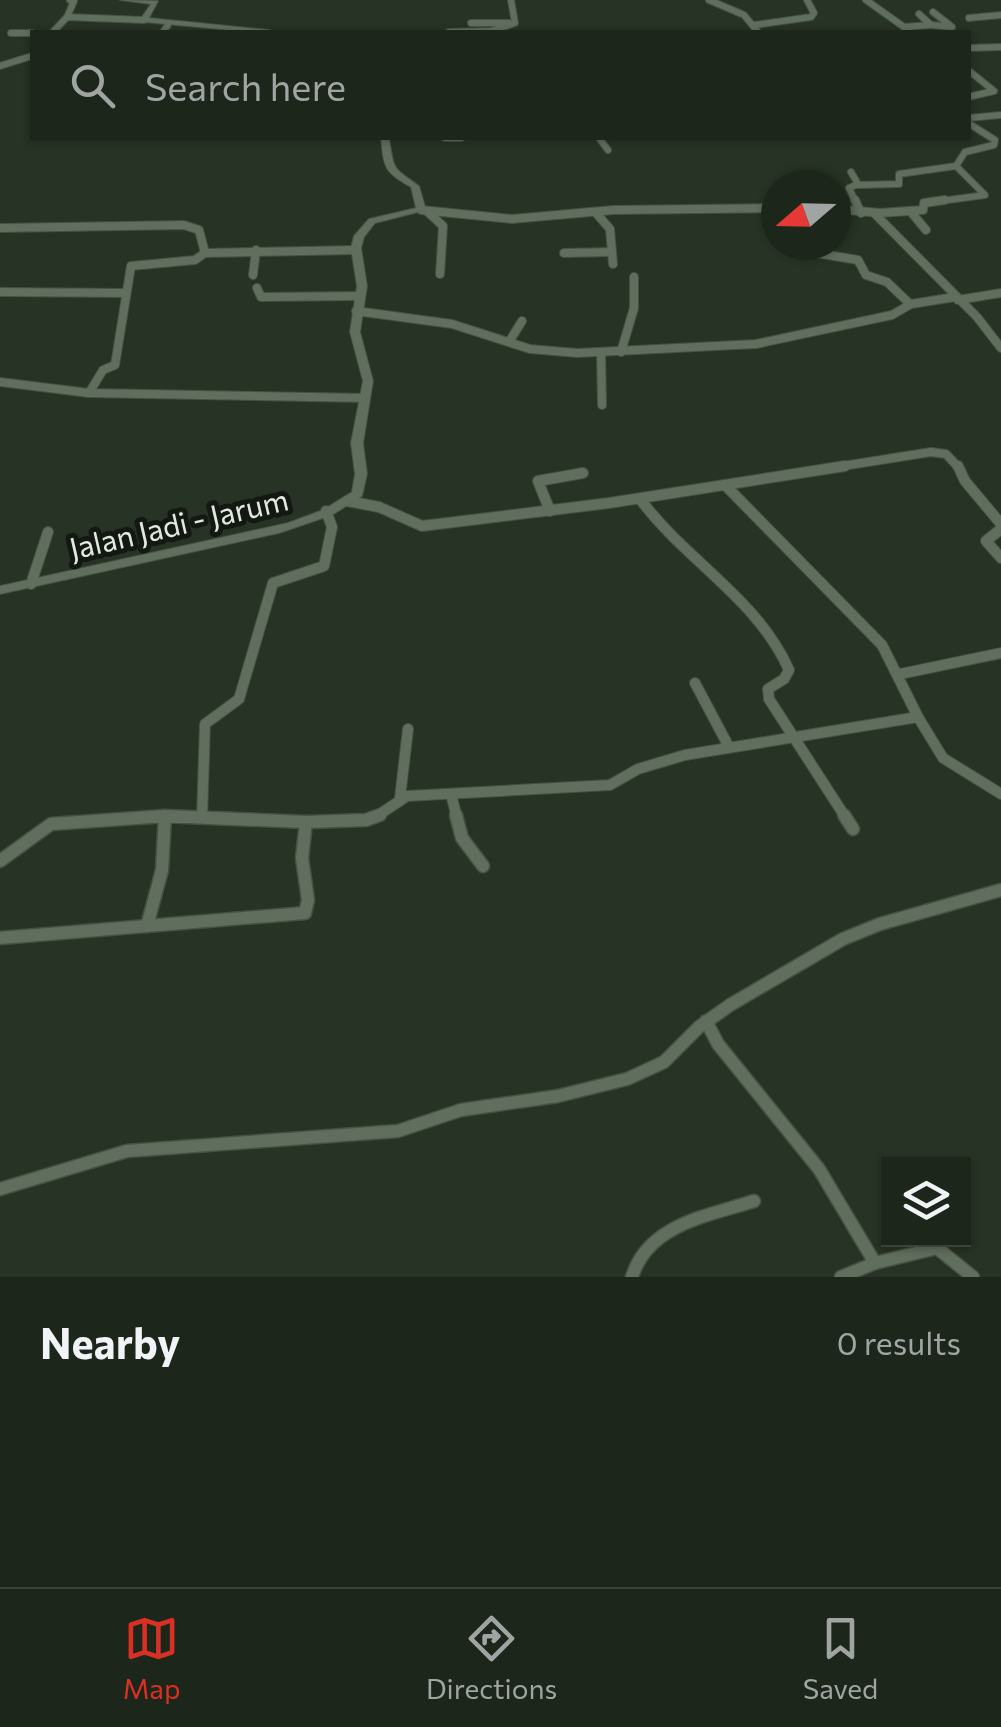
<!DOCTYPE html>
<html lang="en">
<head>
<meta charset="utf-8">
<style>
	:root { --surface:#1d261b; --page:#252e24; --text:#f1f3f6; --muted:#a0a5a3; --line:#3b433a; --accent:#d93025 }
	body { margin:0; font-family:Commissioner,sans-serif; background:var(--page); color:var(--text) }
	.controls { position:absolute; right:30px; bottom:30px; display:grid; overflow:hidden; border-radius:0px; box-shadow:0 2px 8px #0004 }
	.controls button { width:90px; height:90px; display:grid; place-items:center; padding:0; border:0; border-bottom:2px solid var(--line); background:var(--surface); color:var(--text); font:50px sans-serif }
	.compass { position:absolute; left:761px; top:170px; width:90px; height:90px; border-radius:50%; background:var(--surface); box-shadow:0 2px 8px #0004; rotate:250deg }
	.list { margin:0; padding:0; list-style:none }
	h2 { display:flex; justify-content:space-between; align-items:center; height:130px; margin:0; padding:0 40px; font-size:42px }
	h2 small { font-size:32px; font-weight:400; color:var(--muted) }
	.icon { flex:none; width:55px; height:55px; fill:none; stroke:currentColor; stroke-width:2; stroke-linecap:round; stroke-linejoin:round }
	.map { position:relative; flex:none; width:1001px; height:1277px; overflow:hidden }
	.search { position:absolute; background:var(--surface); box-shadow:0 2px 8px #0004; left:30px; right:30px; top:30px; height:110px; display:flex; align-items:center; gap:25px; box-sizing:border-box; padding:0 35px; border-radius:0px; color:var(--muted); font-size:38px }
	.sheet { height:310px; background:var(--surface) }
	nav { display:flex; justify-content:space-around; align-items:center; box-sizing:border-box; height:140px; border-top:2px solid var(--line); background:var(--surface); font-size:28px; color:var(--muted) }
	nav a { display:grid; justify-items:center; gap:5px }
	nav .on { color:var(--accent) }
	.map>svg:first-child { display:block }
</style>
</head>
<body>
<div class="map">
<svg width="1001" height="1277" viewBox="0 0 1001 1277">
	<rect width="100%" height="100%" fill="#273324"/>
	<g fill="none" stroke-linecap="round" stroke-linejoin="round">
		<defs>
			<g id="street-far3">
				<path d="M709 0 744 15 758 32"/>
				<path d="M866 0 911 32"/>
				<path d="M67 17 74 1 70 0"/>
				<path d="M969 18 1001 15"/>
				<path d="M471 23H509"/>
				<path d="M755 25 811 17 814 13 807 0"/>
				<path d="M931 25 952 27 933 12"/>
				<path d="M904 27 931 25 919 14"/>
				<path d="M53 32 67 17 144 20"/>
				<path d="M163 32 168 25"/>
				<path d="M449 32 491 31 515 23 511 0"/>
				<path d="M11 33H32"/>
				<path d="M968 48 1001 47"/>
				<path d="M0 66 32 56"/>
				<path d="M968 70 994 91 968 97"/>
				<path d="M968 118 1001 115"/>
				<path d="M445 138H461"/>
				<path d="M599 138 608 150"/>
				<path d="M851 172 858 184 849 188 856 203"/>
				<path d="M857 185 899 184V174L956 166"/>
				<path d="M926 203 985 195 956 166 965 152 994 145 995 140 968 123"/>
			</g>
			<g id="street-far2">
				<path d="M855 200 861 213"/>
				<path d="M836 209 880 213 923 210 924 203 945 200"/>
				<path d="M421 210 512 219 613 210 776 208"/>
				<path d="M428 212 443 226 440 274"/>
				<path d="M911 212 926 230"/>
				<path d="M596 213 610 229 613 264"/>
				<path d="M874 213 977 317 1001 348"/>
				<path d="M0 228 184 225 199 230 205 253 356 250"/>
				<path d="M809 245 816 253 858 260 866 275 887 282 910 304"/>
				<path d="M564 253 612 252"/>
				<path d="M253 275 256 250"/>
				<path d="M257 288 261 297 360 296"/>
				<path d="M0 292 126 293"/>
				<path d="M958 300 1001 293"/>
				<path d="M356 311 452 324 530 349 577 353 756 344 892 315 911 304 955 297"/>
				<path d="M509 342 522 321"/>
				<path d="M621 352 634 308V277"/>
				<path d="M601 353 602 405"/>
				<path d="M0 382 89 393 366 398"/>
				<path d="M89 393 103 370 115 365 131 266 195 260 205 253"/>
				<path d="M830 468 931 452 946 454 959 468"/>
			</g>
			<g id="street-far1">
				<path d="M958 466 965 481 1001 524"/>
				<path d="M725 485 882 645 918 717"/>
				<path d="M640 499C686 561 757 598 789 670L784 679 768 689 769 699 846 818"/>
				<path d="M347 501 379 507 422 526 609 503 845 466"/>
				<path d="M550 511 538 481 583 473"/>
				<path d="M1001 529 986 541 1001 558"/>
				<path d="M31 584 48 532"/>
				<path d="M900 674 1001 653"/>
				<path d="M695 683 729 747"/>
				<path d="M451 794 457 818"/>
				<path d="M400 798 408 729"/>
				<path d="M141 818H204"/>
				<path d="M202 818 205 724 239 699 273 583 324 566 332 527 326 511"/>
				<path d="M374 818 407 796 610 785 638 769 685 755 918 717 943 758 1001 794"/>
			</g>
			<g id="street">
				<path d="M456 815 462 838 483 866"/>
				<path d="M844 815 853 829"/>
				<path d="M0 861 51 824 165 816 306 822 366 820 380 815"/>
				<path d="M147 926 162 870 165 816"/>
				<path d="M0 938 305 913 308 900 302 858 306 822"/>
				<path d="M706 1021 718 1044 819 1169 875 1263 841 1277"/>
				<path d="M0 1189 127 1151 398 1131 461 1110 558 1096 627 1079 664 1062 699 1027 730 1005 843 939 880 924 1001 890"/>
				<path d="M875 1263 937 1248 973 1277"/>
				<path d="M632 1277C648 1224 708 1216 754 1201"/>
			</g>
			<g id="secondary">
				<path d="M120 0 158 1 149 18 269 30 273 32H252L144 22 140 20 151 4Z"/>
				<path d="M381 138H389C394 172 393 167 419 186L426 210 375 223 364 237 361 248 367 286 360 332 373 381 363 443 367 474 362 496 332 515 279 533 0 594V586L288 523 323 510 352 492 355 474 351 443 363 381 350 332 357 286 351 248 354 236 369 219 416 208 411 187C384 172 384 168 381 138Z"/>
			</g>
		</defs>
		<use href="#street-far3" stroke="#465144" stroke-width="8"/>
		<use href="#street-far2" stroke="#465144" stroke-width="10"/>
		<use href="#street-far1" stroke="#465144" stroke-width="12"/>
		<use href="#street" stroke="#465144" stroke-width="15"/>
		<use href="#secondary" stroke="#465144" stroke-width="2"/>
		<use href="#street-far3" stroke="#606e5d" stroke-width="6"/>
		<use href="#street-far2" stroke="#606e5d" stroke-width="8"/>
		<use href="#street-far1" stroke="#606e5d" stroke-width="10"/>
		<use href="#street" stroke="#606e5d" stroke-width="12"/>
		<use href="#secondary" fill="#606e5d" fill-rule="evenodd"/>
	</g>
	<g text-anchor="middle" stroke-width="10" stroke-linejoin="round" paint-order="stroke">
		<g font-size="30" fill="#e2eae0" stroke="#131912">
			<text transform="translate(179 525) rotate(-13)" y="10">Jalan Jadi - Jarum</text>
		</g>
	</g>
</svg>
<div class="controls">
<button><svg class="icon" aria-label="layers" viewBox="0 0 24 24"><path d="M12 4l9 5-9 5-9-5zM3 14l9 5 9-5"/></svg></button>
</div>
<svg class="compass" viewBox="-18 -18 36 36"><path d="M0-13l5 13h-10z" fill="#e53935"/><path d="M0 13l5-13h-10z" fill="#a0a5a3"/></svg>
<div class="search"><svg class="icon" aria-label="search" viewBox="0 0 24 24"><circle cx="10" cy="10" r="6"/><path d="M15 15l6 6"/></svg>Search here</div>
</div>
<section class="sheet">
<h2>Nearby<small>0 results</small></h2>
<ul class="list">
</ul>
</section>
<nav>
<a class="on"><svg class="icon" aria-label="map" viewBox="0 0 24 24"><path d="M3 6l6-2 6 2 6-2v14l-6 2-6-2-6 2zM9 4v14M15 6v14"/></svg>Map</a>
<a><svg class="icon" aria-label="directions" viewBox="0 0 24 24"><path d="M12 3l9 9-9 9-9-9zM9 14v-3h6M13 9l2 2-2 2"/></svg>Directions</a>
<a><svg class="icon" aria-label="saved" viewBox="0 0 24 24"><path d="M7 4h10v16l-5-4-5 4z"/></svg>Saved</a>
</nav>
</body>
</html>
